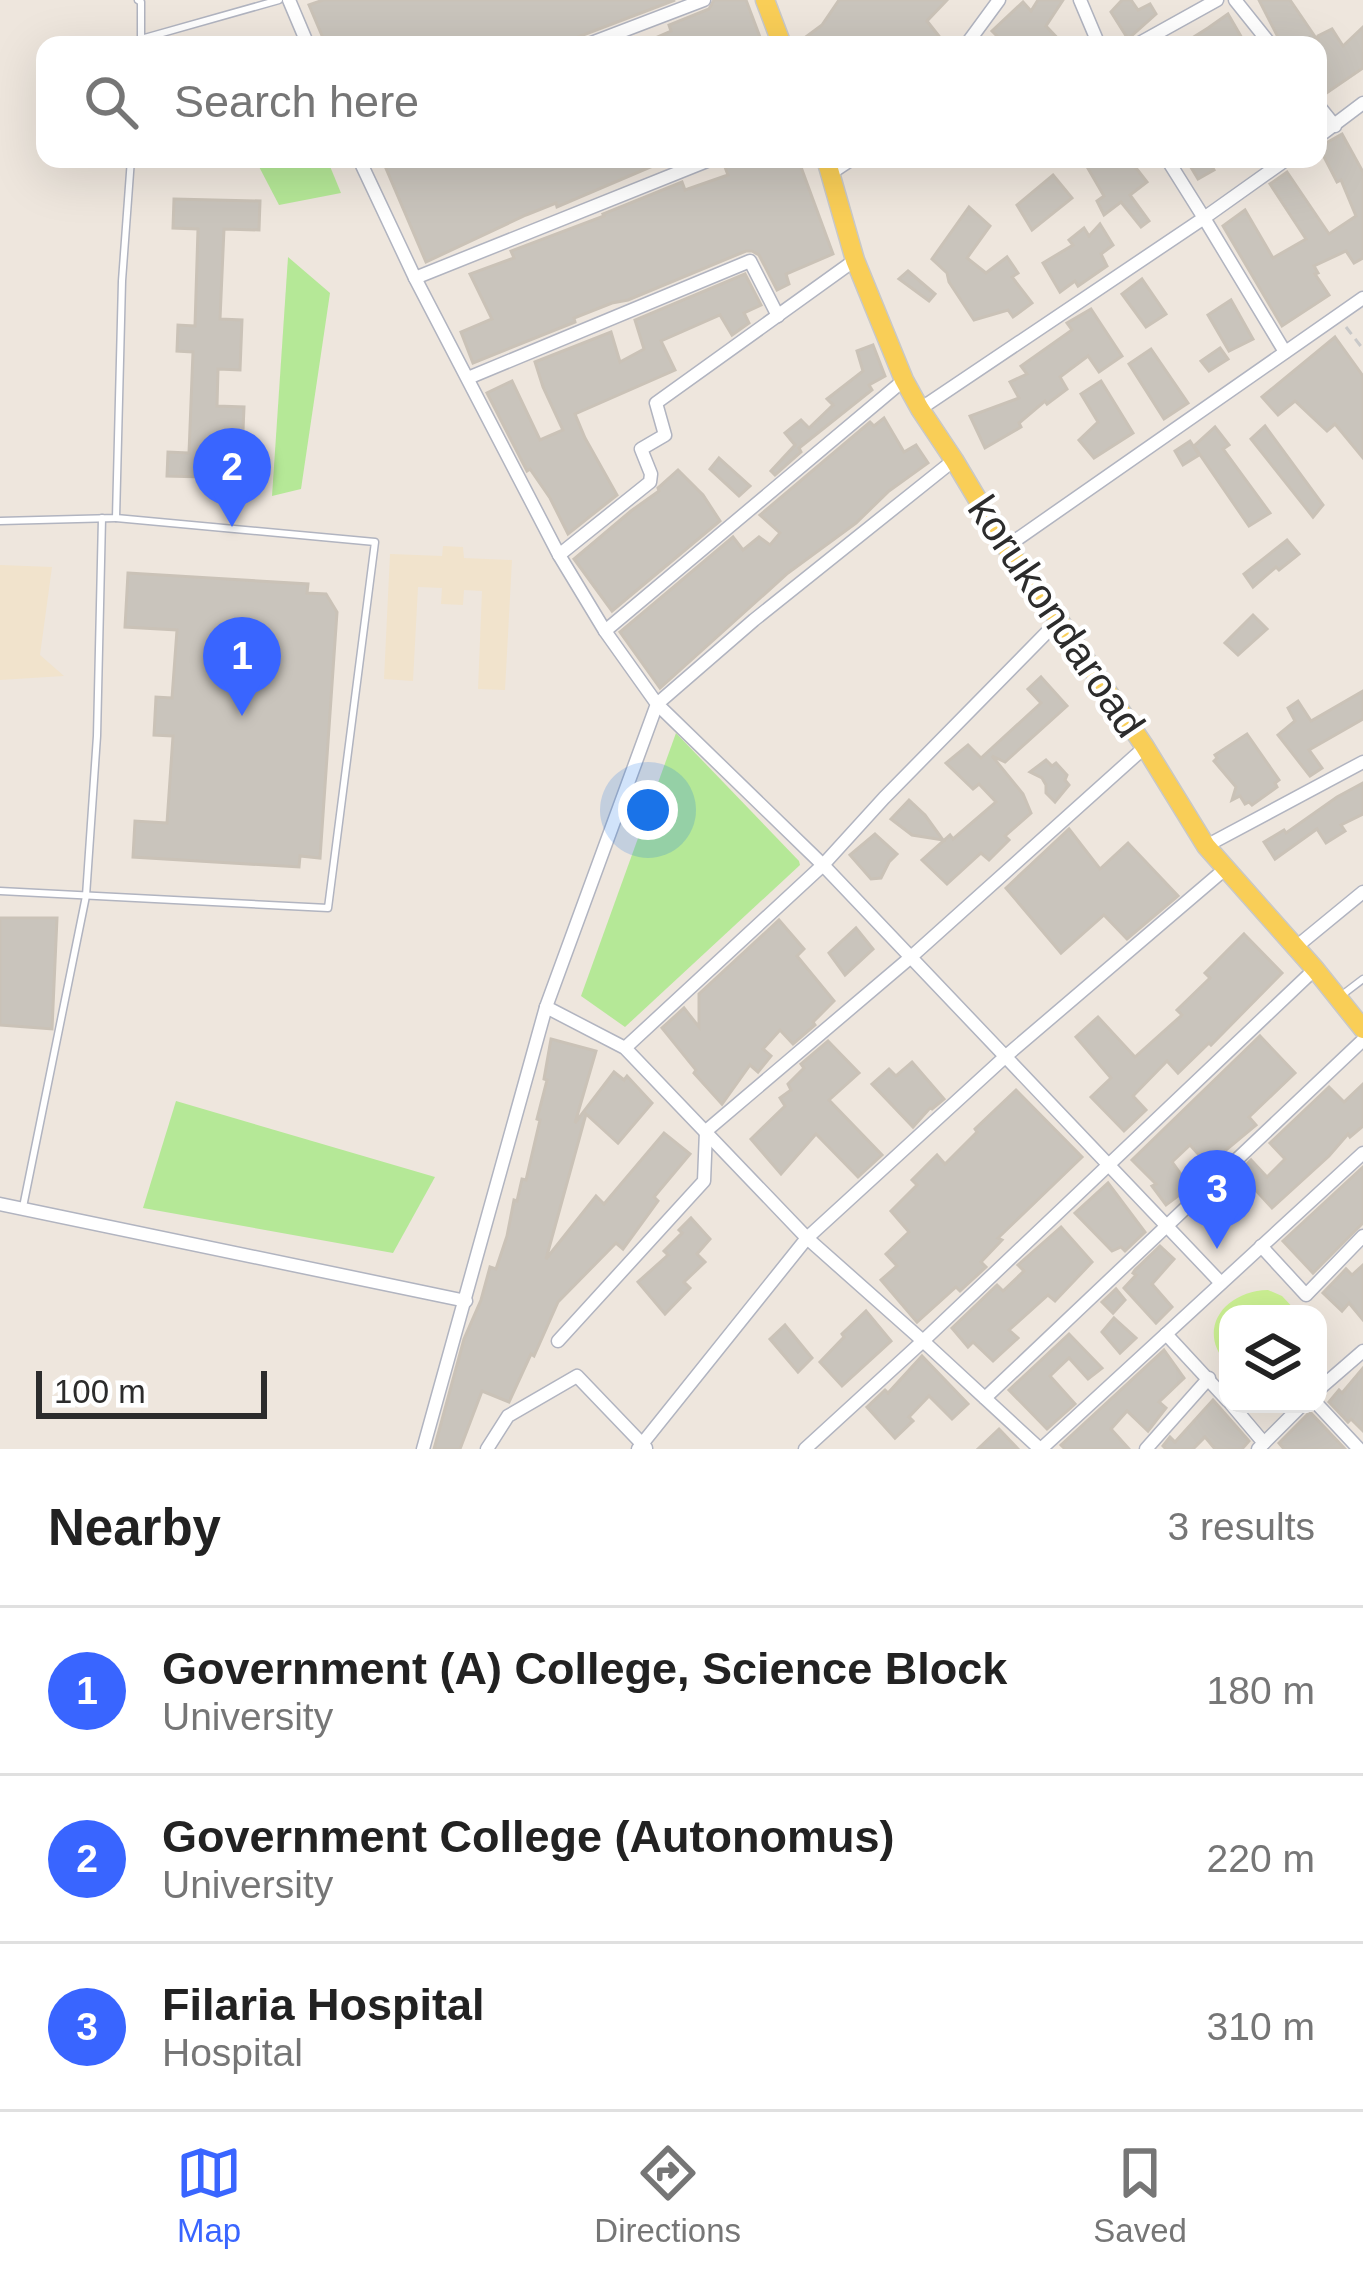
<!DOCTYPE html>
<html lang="en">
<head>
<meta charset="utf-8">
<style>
	:root { --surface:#fff; --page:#f6f6f6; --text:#222; --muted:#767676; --line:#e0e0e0; --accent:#3965ff }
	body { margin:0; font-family:Arial,sans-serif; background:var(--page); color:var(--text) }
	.controls { position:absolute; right:36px; bottom:36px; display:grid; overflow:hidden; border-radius:24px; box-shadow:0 12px 48px #0002 }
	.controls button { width:108px; height:108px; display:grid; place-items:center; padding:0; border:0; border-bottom:3px solid var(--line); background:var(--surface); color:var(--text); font:60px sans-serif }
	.scale { position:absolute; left:36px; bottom:30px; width:231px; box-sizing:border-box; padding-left:12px; border:6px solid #2c2c2c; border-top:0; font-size:33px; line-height:42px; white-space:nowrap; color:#2c2c2c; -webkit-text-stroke:9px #fff; paint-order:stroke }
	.you { position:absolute; left:648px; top:810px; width:42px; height:42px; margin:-30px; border:9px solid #fff; border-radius:50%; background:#1a73e8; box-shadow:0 0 0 18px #1a73e833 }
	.badge { display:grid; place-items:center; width:78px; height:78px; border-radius:50%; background:var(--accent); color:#fff; font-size:39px; font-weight:700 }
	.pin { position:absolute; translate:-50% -99px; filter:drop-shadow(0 3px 6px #0008) }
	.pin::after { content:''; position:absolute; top:63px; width:42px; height:36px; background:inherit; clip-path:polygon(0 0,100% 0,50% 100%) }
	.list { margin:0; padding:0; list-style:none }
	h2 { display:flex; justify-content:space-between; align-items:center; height:156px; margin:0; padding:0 48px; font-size:51px }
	h2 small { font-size:39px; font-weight:400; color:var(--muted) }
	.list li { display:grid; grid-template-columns:78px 1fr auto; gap:36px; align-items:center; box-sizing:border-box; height:168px; padding:0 48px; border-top:3px solid var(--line) }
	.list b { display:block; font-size:45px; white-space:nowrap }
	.list p { margin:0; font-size:39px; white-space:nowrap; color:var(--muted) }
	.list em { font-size:39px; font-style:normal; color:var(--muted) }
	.icon { flex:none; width:66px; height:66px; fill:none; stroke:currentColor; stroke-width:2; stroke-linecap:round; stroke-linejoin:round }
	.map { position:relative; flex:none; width:1363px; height:1449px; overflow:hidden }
	.search { position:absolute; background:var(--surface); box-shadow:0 12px 48px #0002; left:36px; right:36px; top:36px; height:132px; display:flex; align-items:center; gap:30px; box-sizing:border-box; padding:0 42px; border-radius:24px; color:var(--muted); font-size:45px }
	.sheet { height:660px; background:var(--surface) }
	nav { display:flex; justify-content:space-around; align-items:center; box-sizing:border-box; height:168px; border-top:3px solid var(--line); background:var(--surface); font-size:33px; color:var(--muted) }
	nav a { display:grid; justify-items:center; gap:6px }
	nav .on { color:var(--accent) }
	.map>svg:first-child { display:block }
</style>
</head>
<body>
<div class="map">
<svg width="1363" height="1449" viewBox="0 0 1363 1449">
	<rect width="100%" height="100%" fill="#eee6dd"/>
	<g fill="#f1e3cc">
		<path d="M443 546 463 547 464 558 512 560 505 690 478 689 482 591 464 590 463 605 441 604 442 588 418 587 413 681 384 679 390 554 442 556Z"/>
		<path d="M0 565 52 567 40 655 64 676 0 680Z"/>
	</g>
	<g fill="#b5e897">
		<path d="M255 159H327L341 193 279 205Z"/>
		<path d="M288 257 330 293 301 489 272 496Z"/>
		<path d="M676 733 799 861 800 865 625 1027 581 996Z"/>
		<path d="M176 1101 435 1177 393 1253 143 1208Z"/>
	</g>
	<path fill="#cbf092" d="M1268 1290 1282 1296 1299 1314H1228V1365C1195 1330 1224 1291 1268 1290Z"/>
	<g fill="#c9c4bc" stroke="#cac2b7" stroke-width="3">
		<path d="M323 0H675L557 45H326L309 5Z"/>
		<path d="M714 0H746L763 45H639L671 31 669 25 709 9Z"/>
		<path d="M839 0H947L927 21 946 45H795L822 25Z"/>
		<path d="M1038 0H1063L1046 26 1064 45H991L999 38 992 31 1023 2 1031 11Z"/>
		<path d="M1122 0H1131L1138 10 1150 4 1156 14 1128 39 1111 12Z"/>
		<path d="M1259 0H1290L1318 41V36L1332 29 1343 46 1363 27V68L1322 96 1318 88V45H1282Z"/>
		<path d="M1228 14 1246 45H1181L1208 28Z"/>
		<path d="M1342 134 1363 172V258L1354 263 1346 251 1314 266 1318 273 1315 274 1329 295 1282 326 1223 226 1245 210 1273 258 1306 239 1270 184 1287 172 1329 234 1356 216 1341 180 1337 182 1319 147Z"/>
		<path d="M382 159H669L557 207 556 203 526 215 426 262Z"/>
		<path d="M722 159H798L833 254 786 274 789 284 777 290 759 255 752 251H746L628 300 612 303 574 318 575 322 473 363 461 332 492 319 470 274 514 258 511 251 604 216 603 214 682 182 685 190 728 175Z"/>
		<path d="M1094 159H1129L1147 182 1130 195 1149 221 1141 227 1121 202 1104 215 1097 201 1104 196 1086 165Z"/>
		<path d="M1186 159H1208L1214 170 1198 179Z"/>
		<path d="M1053 175 1072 198 1032 230 1017 205Z"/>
		<path d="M174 199 260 201 259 230 224 229 220 319 242 320 240 370 218 369 217 406 244 407 241 478 167 476 168 452 189 453 193 352 177 351 178 325 195 326 198 229 173 228Z"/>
		<path d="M969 207 990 226 967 258 986 273 1007 257 1018 273 1012 277 1032 303 1013 317 1008 310 974 320 949 282 947 273 932 259Z"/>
		<path d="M1100 224 1113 245 1101 254 1107 266 1078 286 1075 281 1060 292 1043 263 1073 245 1069 240 1084 228 1089 236Z"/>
		<path d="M908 271 935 294 929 301 899 279Z"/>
		<path d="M745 274 761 305 744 313 749 323 732 335 720 315 661 341 675 370 575 414 585 438 617 495 568 534 550 498 530 469 527 471 487 393 512 381 540 440 563 430 543 387 535 362 611 332 620 362 644 349 635 320Z"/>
		<path d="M1142 279 1166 314 1146 327 1122 294Z"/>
		<path d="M1231 300 1253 339 1229 351 1208 315Z"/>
		<path d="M1091 309 1122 356 1099 372 1088 356 1060 377 1067 389 1047 404 1045 401 1019 423 1021 427 985 448 970 416 1019 398 1010 382 1027 374 1021 366 1072 330 1067 323Z"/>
		<path d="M1335 337 1363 376V458L1335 424 1327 431 1295 401 1278 415 1262 397Z"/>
		<path d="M873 345 885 376 869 385 872 390 799 448 801 452 775 475 771 471 795 445 785 433 801 420 809 428 833 405 827 399 863 371 857 351Z"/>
		<path d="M1220 348 1228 359 1209 371 1201 361Z"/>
		<path d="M1151 349 1188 403 1164 419 1129 364Z"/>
		<path d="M1101 381 1133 433 1094 458 1079 440 1098 422 1081 394Z"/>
		<path d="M884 418 904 452 916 445 928 463 889 491 856 523 788 573 660 688 620 632 733 537 743 550 759 537 770 545 780 533 760 515 870 422 874 426Z"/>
		<path d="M1265 426 1323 505 1313 517 1251 439Z"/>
		<path d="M1215 427 1229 445 1223 449 1270 513 1249 526 1194 446Z"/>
		<path d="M1190 441 1199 455 1183 465 1175 451Z"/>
		<path d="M719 458 750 486 739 496 710 469Z"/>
		<path d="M678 470 703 495 720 521 612 611 574 559 631 511 659 491 658 488Z"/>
		<path d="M1287 540 1299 554 1279 570 1276 567 1253 587 1244 574Z"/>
		<path d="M128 573 308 584 307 593 326 594 337 612 320 858 300 856 299 867 133 857 135 821 167 823 173 736 154 735 156 697 172 698 177 630 125 627Z"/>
		<path d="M1253 615 1267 629 1238 655 1225 643Z"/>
		<path d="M1041 677 1067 706 1005 762 992 756 1023 794 1031 813 1005 836 1009 840 989 860 981 853 947 884 922 860 950 835 953 839 996 802 979 784 973 789 946 763 968 745 981 758 1041 703 1028 689Z"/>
		<path d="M1363 691V719L1309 750 1322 768 1310 776 1278 735 1295 721 1288 708 1298 701 1311 721Z"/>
		<path d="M1247 734 1279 780 1275 783 1277 787 1252 805 1249 802 1245 804 1240 796 1232 800 1236 787 1214 761 1217 758 1215 755Z"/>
		<path d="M1046 760 1052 766 1056 763 1067 775 1065 780 1069 785 1055 802 1046 793V785L1042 778 1030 772Z"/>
		<path d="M1363 783V814L1341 825 1345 831 1326 843 1317 829 1275 859 1264 842 1284 830 1286 833 1337 797Z"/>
		<path d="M909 800 925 815 943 840 912 835 891 819Z"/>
		<path d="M1069 829 1100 869 1128 843 1178 896 1127 939 1104 915 1061 953 1006 888Z"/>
		<path d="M875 834 897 854 889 862 881 878 871 879 850 855Z"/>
		<path d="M0 918H57L52 1029 0 1025Z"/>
		<path d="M779 920 804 949 797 956 834 1001 813 1022 815 1025 793 1044 780 1030 763 1049 771 1056 758 1072 750 1065 722 1104 694 1073 696 1070 662 1028 684 1008 699 1027V994Z"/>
		<path d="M856 928 873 949 845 975 829 953Z"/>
		<path d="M1244 934 1282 973 1211 1045 1209 1043 1178 1073 1167 1061 1133 1096 1146 1110 1124 1131 1091 1097 1111 1078 1076 1037 1098 1017 1135 1057 1182 1015 1177 1010 1210 978 1205 973Z"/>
		<path d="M1260 1036 1295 1073 1249 1117 1256 1125 1208 1165 1190 1145 1172 1162 1190 1187 1166 1205 1152 1186 1156 1184 1132 1160Z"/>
		<path d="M551 1039 596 1051 575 1123 614 1072 624 1080 627 1076 652 1103 618 1143 586 1114 546 1259 596 1196 604 1204 664 1133 690 1154 654 1197 658 1201 623 1249 616 1243 558 1302 534 1356 531 1354 509 1402 482 1391 460 1449H434L464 1339 481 1300 490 1267 496 1269 507 1236 514 1200 517 1201 522 1179 526 1180 540 1120 537 1119 547 1080 544 1079Z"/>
		<path d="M828 1041 859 1073 829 1100 882 1155 858 1177 816 1134 781 1174 751 1139 785 1106 780 1098 791 1090 788 1084 804 1068 801 1064Z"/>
		<path d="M912 1062 944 1099 932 1109 930 1108 913 1127 872 1084 889 1069 896 1076Z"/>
		<path d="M1363 1084V1126L1350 1137 1348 1134 1329 1156 1272 1208 1239 1172 1251 1160 1267 1177 1285 1159 1270 1143 1329 1087 1344 1102Z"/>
		<path d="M1016 1090 1082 1157 998 1238 1002 1240 981 1262 986 1267 960 1291 956 1287 917 1322 881 1280 897 1266 886 1254 909 1232 891 1211 917 1185 912 1180 937 1155 945 1164 977 1132 975 1129Z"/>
		<path d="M1363 1167V1223L1313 1273 1283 1241Z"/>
		<path d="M1108 1183 1145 1232 1125 1251 1121 1247 1112 1251 1075 1213Z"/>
		<path d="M691 1218 710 1239 697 1254 705 1262 684 1282 690 1288 665 1314 638 1282 668 1255 664 1251 682 1233 679 1230Z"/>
		<path d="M1061 1227 1092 1262 1055 1301 1048 1295 1009 1330 1018 1338 993 1361 973 1342 968 1347 952 1328 997 1285 1003 1291 1024 1271 1018 1265Z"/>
		<path d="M1160 1246 1174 1259 1152 1284 1172 1307 1156 1323 1124 1288 1136 1275 1133 1273 1135 1270Z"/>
		<path d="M1363 1265V1320L1349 1303 1342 1311 1323 1293 1346 1269 1352 1275Z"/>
		<path d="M1116 1289 1125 1300 1113 1313 1102 1302Z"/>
		<path d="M866 1311 891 1341 842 1386 820 1362 844 1337 842 1334Z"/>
		<path d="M1114 1318 1136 1338 1120 1353 1102 1332Z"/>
		<path d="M785 1325 812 1358 798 1372 770 1339Z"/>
		<path d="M1069 1334 1102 1368 1088 1379 1069 1358 1050 1376 1075 1404 1047 1429 1009 1390Z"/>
		<path d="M1164 1350 1184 1378 1159 1402 1166 1408 1148 1431 1127 1411 1111 1429 1129 1449H1065L1061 1445Z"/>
		<path d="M922 1356 968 1404 952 1419 929 1396 909 1417 913 1421 895 1438 867 1407 885 1390 888 1393Z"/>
		<path d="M1363 1368V1431L1351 1419 1348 1422 1329 1402 1339 1390 1342 1393Z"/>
		<path d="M1213 1400 1249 1441 1242 1449H1215L1205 1437 1193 1449H1166L1163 1446 1170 1437 1175 1442Z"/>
		<path d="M1310 1412 1345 1449H1284L1279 1443Z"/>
		<path d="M999 1429 1018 1449H978Z"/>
	</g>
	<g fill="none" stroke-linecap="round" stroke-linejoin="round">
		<defs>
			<g id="service">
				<path d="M138 0 141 2V39L279 0"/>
				<path d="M0 521 116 518 122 281 131 159"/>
				<path d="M0 891 328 908 375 542 116 518"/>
				<path d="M1342 995 1363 979"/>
				<path d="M23 1207 86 896 97 736 102 518"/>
			</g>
			<g id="minor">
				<path d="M289 0 308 45"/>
				<path d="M1080 0 1099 45"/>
				<path d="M1235 0 1271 45"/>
				<path d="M586 45 704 0"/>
				<path d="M966 45 999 0"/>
				<path d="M1136 45 1217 0"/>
				<path d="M1318 105 1335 126"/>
				<path d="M1318 137 1363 103"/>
				<path d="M359 159 415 278 559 555 605 631 657 704 546 1007 423 1449"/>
				<path d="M831 173 852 159"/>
				<path d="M415 278 712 159"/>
				<path d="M1285 352 1204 218 1287 159"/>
				<path d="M468 378 750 261 778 316"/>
				<path d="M920 409 1204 218 1167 159"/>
				<path d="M954 460 754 620 657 704 823 865 1221 1283"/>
				<path d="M1006 547 1363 298"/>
				<path d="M559 555 650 482 651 474 641 449 665 435 656 403 855 260"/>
				<path d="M605 631 904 380"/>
				<path d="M1206 846 1363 762"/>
				<path d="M1296 947 1363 892"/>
				<path d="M546 1007 625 1048 807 1238 923 1341 1040 1449"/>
				<path d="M625 1048 823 865 884 798 1059 620"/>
				<path d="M0 1204 466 1301"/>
				<path d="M1261 1246 1306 1295 1363 1236"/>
				<path d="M1166 1334 1228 1401"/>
				<path d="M558 1341 704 1181 706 1131 911 957 1145 747"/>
				<path d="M1318 1390 1363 1351"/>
				<path d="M985 1398 1363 1040"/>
				<path d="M1231 1404 1264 1443"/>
				<path d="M1317 1404 1359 1449"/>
				<path d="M487 1449 508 1416 577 1376 646 1448"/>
				<path d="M638 1449 807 1238 1006 1056 1225 869"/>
				<path d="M805 1449 923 1341 1315 969"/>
				<path d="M1041 1449 1363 1153"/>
				<path d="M1146 1449 1209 1378"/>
				<path d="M1258 1449 1303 1404"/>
			</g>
			<g id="primary">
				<path d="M765 0 782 45"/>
				<path d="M826 159 855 260 904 380 920 409 954 460 1006 547 1059 620 1145 747 1206 846 1315 969 1363 1029"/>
			</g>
		</defs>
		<use href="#service" stroke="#b1b4c0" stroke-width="9"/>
		<use href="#minor" stroke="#b1b4c0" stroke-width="15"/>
		<use href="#primary" stroke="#c8c8c8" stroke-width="21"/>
		<path stroke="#c8c8c8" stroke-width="3" stroke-dasharray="9 6" stroke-linecap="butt" d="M1346 327 1363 349"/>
		<use href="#service" stroke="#fff" stroke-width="6"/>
		<use href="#minor" stroke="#fff" stroke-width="12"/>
		<use href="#primary" stroke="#f9ce57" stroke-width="18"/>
	</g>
	<g text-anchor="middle" stroke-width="9" stroke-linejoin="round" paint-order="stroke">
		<g font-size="42" fill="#2c2c2c" stroke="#fff">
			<text transform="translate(1057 616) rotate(56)" y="15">korukondaroad</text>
		</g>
	</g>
</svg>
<div class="controls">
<button><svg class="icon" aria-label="layers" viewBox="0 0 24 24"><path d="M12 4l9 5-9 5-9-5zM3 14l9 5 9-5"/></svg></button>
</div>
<div class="scale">100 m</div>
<div class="you"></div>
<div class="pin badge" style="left:242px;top:716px">1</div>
<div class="pin badge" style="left:232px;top:527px">2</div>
<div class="pin badge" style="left:1217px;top:1249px">3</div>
<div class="search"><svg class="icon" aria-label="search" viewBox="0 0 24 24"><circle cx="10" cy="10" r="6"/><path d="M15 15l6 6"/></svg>Search here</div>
</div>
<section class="sheet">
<h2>Nearby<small>3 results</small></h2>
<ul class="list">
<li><span class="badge">1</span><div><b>Government (A) College, Science Block</b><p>University</p></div><em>180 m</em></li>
<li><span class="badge">2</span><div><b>Government College (Autonomus)</b><p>University</p></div><em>220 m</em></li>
<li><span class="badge">3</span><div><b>Filaria Hospital</b><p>Hospital</p></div><em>310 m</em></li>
</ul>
</section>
<nav>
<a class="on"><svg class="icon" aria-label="map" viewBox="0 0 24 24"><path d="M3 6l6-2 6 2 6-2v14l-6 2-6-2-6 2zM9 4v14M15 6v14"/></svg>Map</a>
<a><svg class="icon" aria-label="directions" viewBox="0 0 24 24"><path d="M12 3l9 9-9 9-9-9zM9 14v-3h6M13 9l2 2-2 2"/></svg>Directions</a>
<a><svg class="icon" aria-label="saved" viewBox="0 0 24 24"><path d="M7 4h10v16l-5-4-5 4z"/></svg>Saved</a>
</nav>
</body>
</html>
